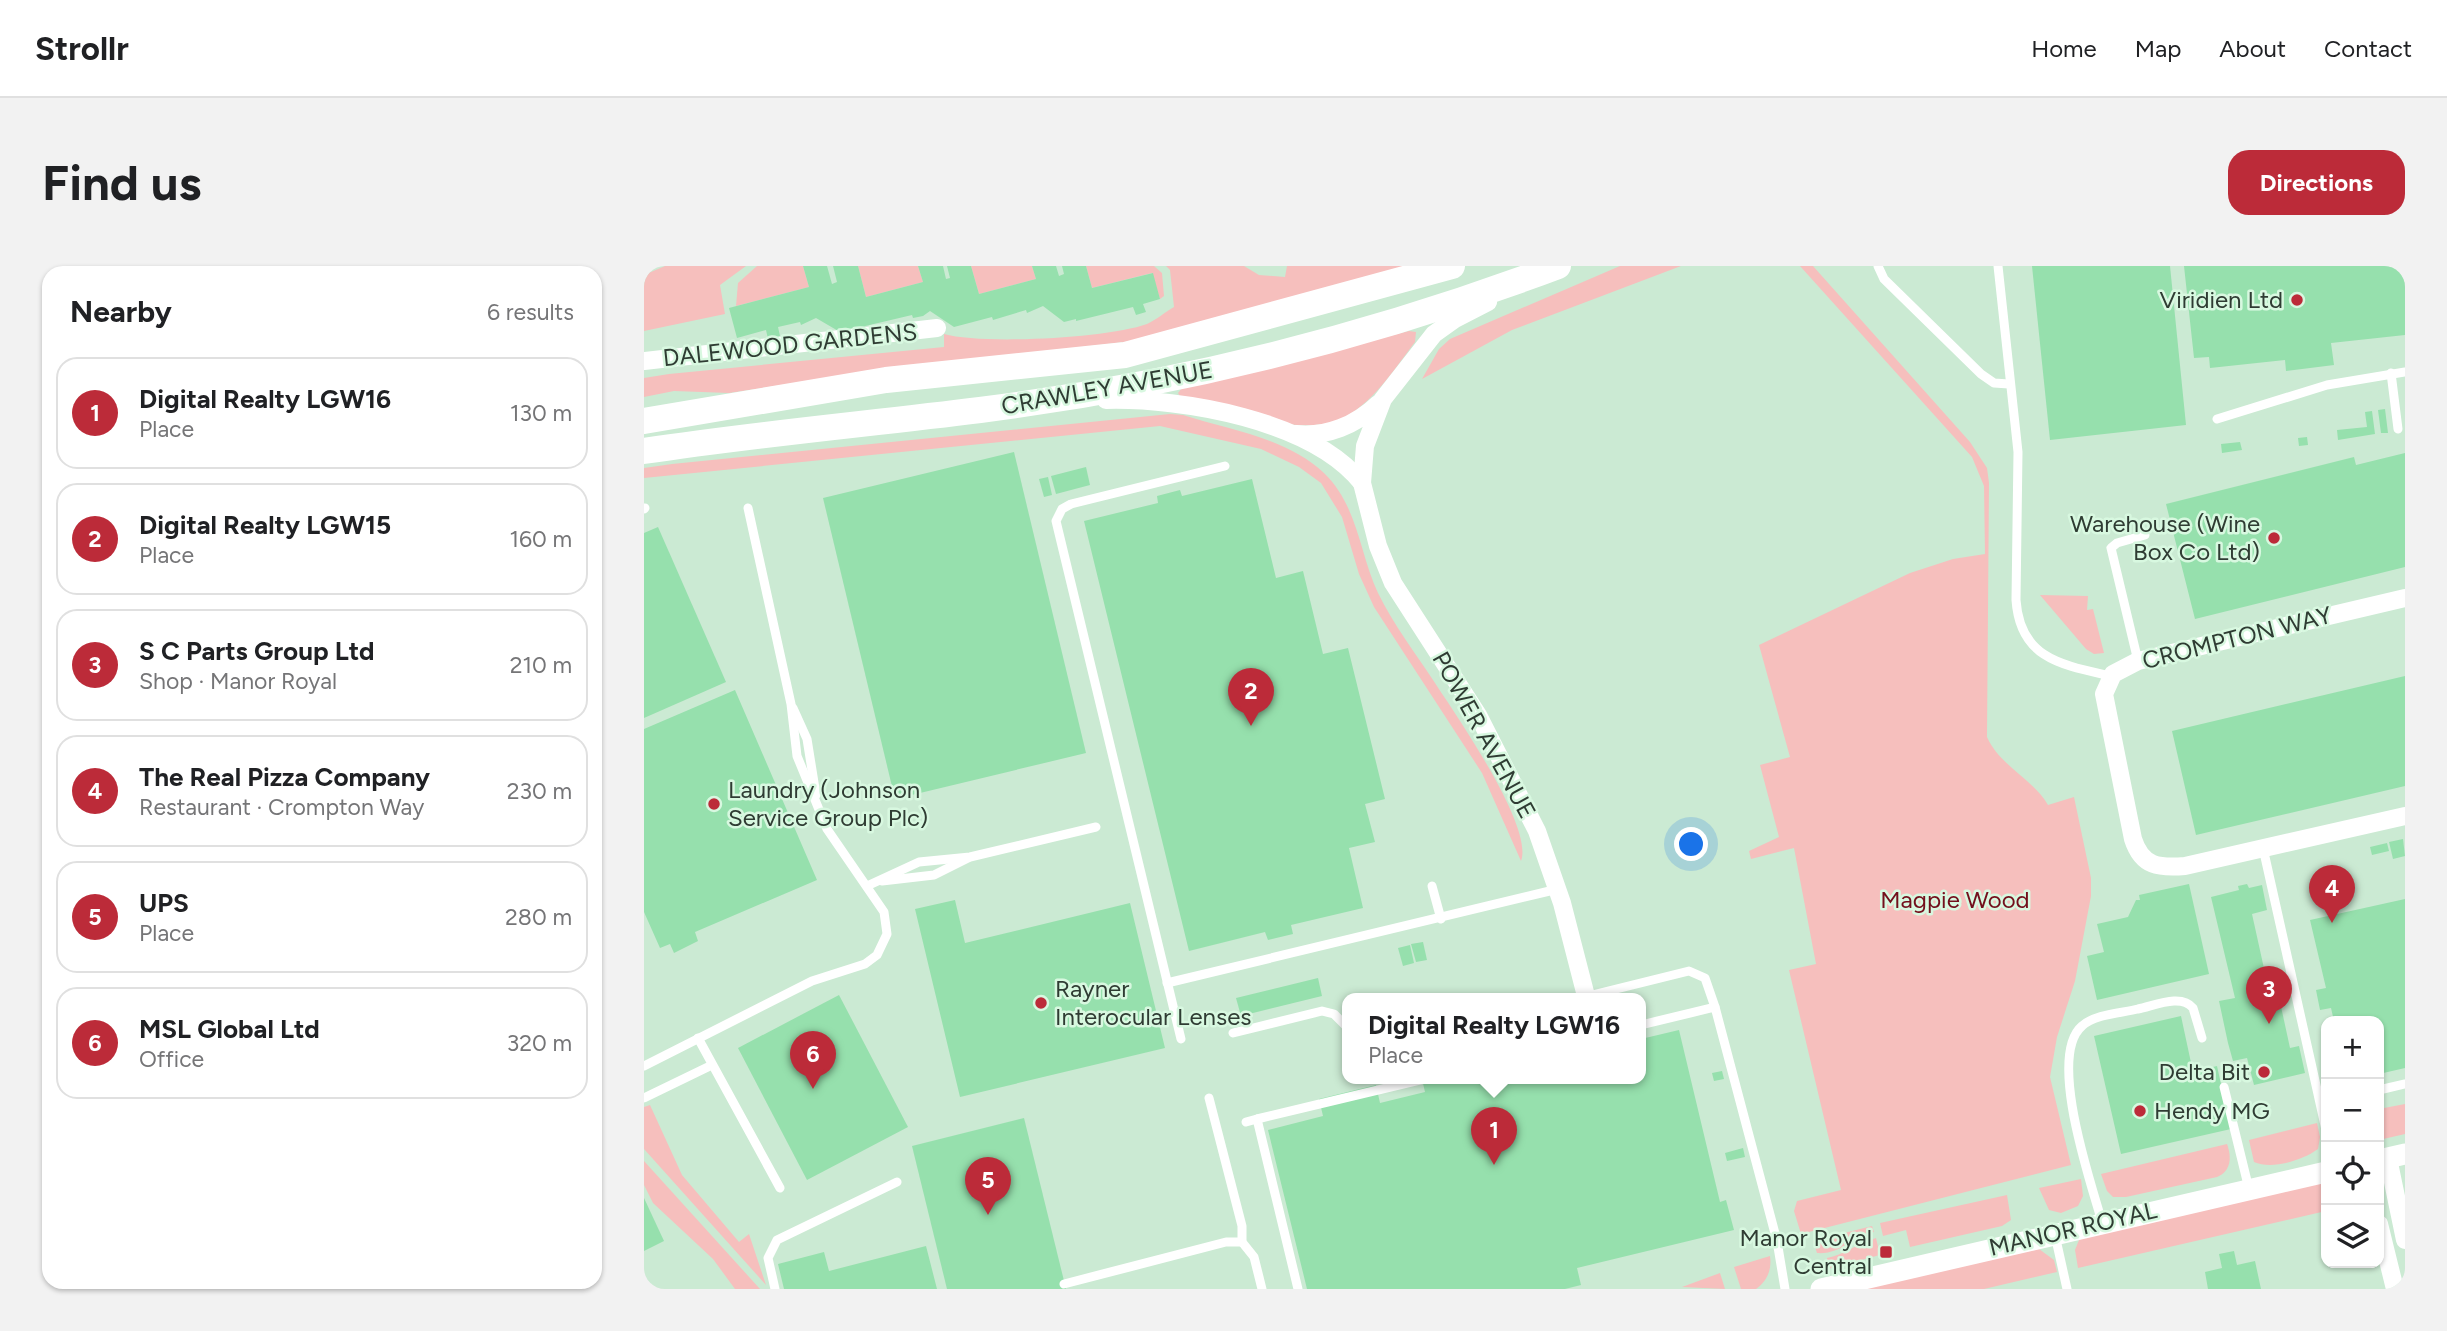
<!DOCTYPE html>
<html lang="en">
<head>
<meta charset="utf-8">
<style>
	:root { --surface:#fff; --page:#f2f2f2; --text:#202124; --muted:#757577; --line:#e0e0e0; --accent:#bc2b39 }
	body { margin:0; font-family:Figtree,sans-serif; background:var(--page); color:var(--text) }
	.controls { position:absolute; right:21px; bottom:21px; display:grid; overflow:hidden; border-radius:14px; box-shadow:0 2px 5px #0004 }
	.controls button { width:63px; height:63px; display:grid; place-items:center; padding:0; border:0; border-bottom:2px solid var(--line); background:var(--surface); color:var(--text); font:35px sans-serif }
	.you { position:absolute; left:1048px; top:579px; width:24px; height:24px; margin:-18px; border:5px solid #fff; border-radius:50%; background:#1a73e8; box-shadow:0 0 0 10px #1a73e833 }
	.badge { display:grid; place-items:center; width:46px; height:46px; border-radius:50%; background:var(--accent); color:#fff; font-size:23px; font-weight:700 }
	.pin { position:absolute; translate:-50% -58px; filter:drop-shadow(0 2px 4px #0008) }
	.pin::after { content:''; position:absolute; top:37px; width:24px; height:21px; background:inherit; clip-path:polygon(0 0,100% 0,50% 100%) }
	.popup { position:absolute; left:698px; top:727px; width:304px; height:91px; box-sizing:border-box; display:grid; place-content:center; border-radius:14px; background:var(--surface); filter:drop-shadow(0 2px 5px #0005); font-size:23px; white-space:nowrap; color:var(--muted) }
	.popup b { font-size:26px; color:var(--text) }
	.popup::after { content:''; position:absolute; left:50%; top:100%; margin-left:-14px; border:14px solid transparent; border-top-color:var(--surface) }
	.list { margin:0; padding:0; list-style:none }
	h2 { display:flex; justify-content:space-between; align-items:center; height:91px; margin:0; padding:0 28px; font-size:30px }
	h2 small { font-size:23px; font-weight:400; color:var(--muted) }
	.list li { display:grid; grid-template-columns:46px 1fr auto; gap:21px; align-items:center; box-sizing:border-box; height:112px; margin:0 14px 14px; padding:0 14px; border:2px solid var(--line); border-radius:21px }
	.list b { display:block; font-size:26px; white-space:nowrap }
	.list p { margin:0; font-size:23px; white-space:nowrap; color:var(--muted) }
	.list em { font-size:23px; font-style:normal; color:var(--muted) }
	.icon { flex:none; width:38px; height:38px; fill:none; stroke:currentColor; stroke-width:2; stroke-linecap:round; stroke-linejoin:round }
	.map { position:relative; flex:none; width:1761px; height:1023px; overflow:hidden; border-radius:21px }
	header { display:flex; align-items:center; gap:42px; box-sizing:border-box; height:98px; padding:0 35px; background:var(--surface); border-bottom:2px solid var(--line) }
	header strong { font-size:33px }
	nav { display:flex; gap:38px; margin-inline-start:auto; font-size:24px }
	.intro { display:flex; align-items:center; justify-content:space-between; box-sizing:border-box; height:168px; padding:0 42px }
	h1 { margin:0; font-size:49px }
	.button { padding:18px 32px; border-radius:21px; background:var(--accent); color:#fff; font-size:24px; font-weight:700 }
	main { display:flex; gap:42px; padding:0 42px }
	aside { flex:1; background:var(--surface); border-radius:21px; box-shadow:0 2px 5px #0004 }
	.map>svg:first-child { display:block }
</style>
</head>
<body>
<header>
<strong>Strollr</strong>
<nav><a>Home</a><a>Map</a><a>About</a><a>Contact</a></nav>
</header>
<div class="intro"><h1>Find us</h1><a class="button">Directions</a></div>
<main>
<aside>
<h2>Nearby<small>6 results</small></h2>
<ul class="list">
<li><span class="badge">1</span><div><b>Digital Realty LGW16</b><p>Place</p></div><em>130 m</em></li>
<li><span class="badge">2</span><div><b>Digital Realty LGW15</b><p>Place</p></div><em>160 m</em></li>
<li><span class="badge">3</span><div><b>S C Parts Group Ltd</b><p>Shop · Manor Royal</p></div><em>210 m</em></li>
<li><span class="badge">4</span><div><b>The Real Pizza Company</b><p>Restaurant · Crompton Way</p></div><em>230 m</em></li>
<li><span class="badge">5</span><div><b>UPS</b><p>Place</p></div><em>280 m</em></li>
<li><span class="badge">6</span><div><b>MSL Global Ltd</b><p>Office</p></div><em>320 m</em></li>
</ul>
</aside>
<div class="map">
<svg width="1761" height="1023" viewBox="0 0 1761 1023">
	<rect width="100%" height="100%" fill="#cbead3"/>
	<g fill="#f6bfbd">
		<path d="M21 0H102L76 19 81 48 0 65V9Z"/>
		<path d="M113 0H159L165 21 92 40 94 17Z"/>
		<path d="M214 0H274L279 16 222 31Z"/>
		<path d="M327 0H388L392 13 335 28Z"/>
		<path d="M442 0H510L518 7 520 30 516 33 508 7 448 22Z"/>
		<path d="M522 0H600L615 9 641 11 643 0H784L505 73 190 111 85 127 30 125 0 131V112L25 108 300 81V68C339 79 464 72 503 58 512 54 521 46 530 41L526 4Z"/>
		<path d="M976 0H1037L868 64 778 113 795 83 806 73Z"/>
		<path d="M1156 0H1169L1326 176 1343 202 1345 217 1343 471C1356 500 1388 512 1404 539L1430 531 1447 612V630L1431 715 1413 771 1406 811 1427 899 1157 968 1150 945 1153 935 1197 924 1145 704 1172 698 1150 582 1107 593 1105 585 1135 571 1116 499 1146 491 1115 379 1266 307 1309 293 1341 288 1340 220 1328 191Z"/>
		<path d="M765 65 772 66 771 76C752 101 731 134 703 150 659 175 583 143 537 132L534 127 538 122Z"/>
		<path d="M526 148 539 149C586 164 643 172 680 207 714 240 715 286 734 327 749 358 772 388 791 417 812 449 890 561 877 595L838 507 730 341 715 308 698 251 677 217 655 201 617 183 516 160 0 212V202L28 198Z"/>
		<path d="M1396 329 1444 330 1443 344 1449 343 1460 387 1450 388 1442 383Z"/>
		<path d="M1761 838V868L1735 874V843Z"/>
		<path d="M6 839 38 909 95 976 105 968 122 1019 0 883V841Z"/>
		<path d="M1673 857 1676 871 1674 883C1659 894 1628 904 1610 896L1605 874Z"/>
		<path d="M1583 878C1588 892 1587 905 1573 911L1482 931H1469L1463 925 1457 908Z"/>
		<path d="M0 895 116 1023H91L69 993 9 937 0 919Z"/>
		<path d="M1437 913 1439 930 1434 940 1417 947 1405 944 1395 922Z"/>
		<path d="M1682 915V945L1434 1002 1431 984 1435 974 1448 967Z"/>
		<path d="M1363 929 1367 954 1358 960 1266 981 1262 964 1239 970 1236 957Z"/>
		<path d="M1228 960 1230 966C1208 971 1196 989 1173 987L1169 975Z"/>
		<path d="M1232 972 1236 989 1183 1003V992C1202 988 1213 977 1232 972Z"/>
		<path d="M1395 983 1410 994 1413 1006 1340 1023H1217Z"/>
		<path d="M1126 990C1128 1004 1123 1015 1112 1023H1097L1090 1001Z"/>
		<path d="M1076 1007 1081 1023 1038 1021Z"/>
	</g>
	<g fill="#96e0ad">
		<path d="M159 0H183L188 18 193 16 189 0H214L222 31 279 16 274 0H299L302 13 306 12 303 0H327L335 28 392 13 388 0H412L415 10 420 8 418 0H442L448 22 509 7 516 33 499 38 502 46 492 49 489 41 432 55V53L420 56 399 40 383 47 382 44 349 54 348 51 310 61 286 45 279 50 269 52 268 49 196 66 172 52 157 59 156 56 134 61 136 70 124 73 122 64 93 72 85 42 165 21Z"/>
		<path d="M1388 0H1526L1542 159 1406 174Z"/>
		<path d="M1540 0H1761V69L1687 77 1690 99 1642 105 1641 94 1566 102 1565 91 1550 92Z"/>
		<path d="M1741 143 1744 167H1737L1734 144Z"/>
		<path d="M1728 145 1731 168 1694 174 1693 164 1723 161 1721 146Z"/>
		<path d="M1663 171 1664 179 1655 180 1654 172Z"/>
		<path d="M1596 176 1598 184 1578 187 1577 178Z"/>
		<path d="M370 186 442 487 251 533 179 232Z"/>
		<path d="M1761 187V301L1551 353 1522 238 1710 191 1712 199Z"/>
		<path d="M442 201 446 219 412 228 407 210Z"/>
		<path d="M404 211 408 229 400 231 395 213Z"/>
		<path d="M608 213 632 312 659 305 679 388 704 382 741 533 721 538 731 576 705 582 719 642 647 659 649 668 624 674 621 666 545 685 440 255 514 237 513 230 536 224 538 230Z"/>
		<path d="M14 261 82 416 0 452V267Z"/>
		<path d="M1761 410V520L1552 569 1528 465Z"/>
		<path d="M91 424 173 614 51 666 54 675 30 687 26 678 16 682 0 646V463Z"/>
		<path d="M1759 573 1761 590 1749 593 1745 576Z"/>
		<path d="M1743 577 1745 585 1728 589 1726 581Z"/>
		<path d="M1545 618 1565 708 1453 734 1443 690 1460 686 1453 658 1484 651 1492 634H1496L1495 629Z"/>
		<path d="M1603 618 1605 622 1618 619 1623 644 1608 648 1621 707 1613 709 1617 726 1633 722 1646 782 1655 780 1661 807 1610 819 1603 792 1589 795 1584 777 1575 735 1591 732 1567 631 1595 624 1594 620Z"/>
		<path d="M1761 633V802L1735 808V755H1690L1687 742 1676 744 1672 724 1682 722 1666 654Z"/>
		<path d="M311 634 321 677 486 637 521 782 316 831 271 643Z"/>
		<path d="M779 676 783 694 772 696 767 678Z"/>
		<path d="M766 679 770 697 759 700 754 682Z"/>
		<path d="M674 712 678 730 597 750 592 732Z"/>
		<path d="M195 729 264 861 163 914 94 782Z"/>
		<path d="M1537 750 1549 806 1573 800 1587 863 1477 888 1450 770Z"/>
		<path d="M1035 764 1076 936 1082 934 1090 964 933 1002 937 1019 921 1023H663L624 864 679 850 675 833 732 819 736 837 781 826 778 813H810L811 818 832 813H997V773Z"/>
		<path d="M1078 805 1080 813 1070 815 1068 807Z"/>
		<path d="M380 852 422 1023H303L268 880Z"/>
		<path d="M1099 882 1101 891 1083 895 1081 887Z"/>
		<path d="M0 932 20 975 0 985Z"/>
		<path d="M282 980 293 1023H140L134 998 180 986 185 1005Z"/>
		<path d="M1590 985 1593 999 1611 995 1617 1023H1564L1561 1006 1578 1002 1575 988Z"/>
	</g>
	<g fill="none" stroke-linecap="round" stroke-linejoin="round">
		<g stroke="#fff" stroke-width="9">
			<path d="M1234 0 1240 13 1337 108 1350 117 1365 118"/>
			<path d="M1354 0 1374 186 1372 334C1376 393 1418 399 1467 410"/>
			<path d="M1747 107 1754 163"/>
			<path d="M1573 153 1683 119 1761 106"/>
			<path d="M0 243 1 242"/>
			<path d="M1494 395 1467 282 1473 277 1501 269"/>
			<path d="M149 442 163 473 172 529"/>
			<path d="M1619 582 1682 864"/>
			<path d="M238 615 290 609 324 592"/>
			<path d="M223 620 275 596 326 591 452 561"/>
			<path d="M788 620 797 653"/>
			<path d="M523 717 914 623"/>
			<path d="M932 733 1045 705 1061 712 1071 741"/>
			<path d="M997 759 1071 741 1133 975 1141 1023"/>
			<path d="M589 767 678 745 690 748 703 761"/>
			<path d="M54 772 136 922"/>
			<path d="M537 773 412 255 418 243 427 238 581 200"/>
			<path d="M0 800 168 715 221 698 233 689 243 668 240 646 183 563 153 490 147 438 104 242"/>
			<path d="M1580 821 1605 923"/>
			<path d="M1735 824 1761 818"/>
			<path d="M0 832 68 799"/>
			<path d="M565 832 598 960V976L610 991 618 1023"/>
			<path d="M602 856 613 853"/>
			<path d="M1458 956C1447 917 1403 790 1438 760 1451 748 1478 747 1494 743 1510 740 1537 727 1549 742L1558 772"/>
			<path d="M1411 969 1423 1023"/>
			<path d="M420 1018 582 976H598"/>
			<path d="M131 1023 124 992 133 974 253 916"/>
			<path d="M654 1023 613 853 780 813"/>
		</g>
		<g stroke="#fff" stroke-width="18">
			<path d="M844 36 811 53 790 68 739 133 721 180 718 217 734 280 749 317 834 449 893 565 918 637 942 730"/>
			<path d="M0 95 293 62"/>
			<path d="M462 134C538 132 668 154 718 217"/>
			<path d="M652 168C683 171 712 159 734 138"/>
			<path d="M1761 332 1494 395 1469 408 1460 428 1489 573C1498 601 1515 602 1541 600L1761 550"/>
			<path d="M1744 892 1761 974"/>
			<path d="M1735 958 1751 1023"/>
		</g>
		<g stroke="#fff" stroke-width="21">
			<path d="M1735 894 1761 888"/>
			<path d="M1177 1023 1682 906"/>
		</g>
		<g stroke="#fff" stroke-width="26">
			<path d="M0 155 242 114 481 89 808 0"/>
			<path d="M0 185C112 168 224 158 336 144 534 119 728 70 914 0"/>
		</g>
	</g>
	<g fill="#bc2b39" stroke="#d8f8e0" stroke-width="2.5">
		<circle cx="1653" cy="34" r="7"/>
		<circle cx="1630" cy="272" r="7"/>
		<circle cx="70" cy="538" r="7"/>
		<circle cx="397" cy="737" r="7"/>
		<circle cx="1620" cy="806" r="7"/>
		<circle cx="1496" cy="845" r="7"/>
		<rect x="1235" y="979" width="14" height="14" rx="3.5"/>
	</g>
	<g text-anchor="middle" stroke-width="5" stroke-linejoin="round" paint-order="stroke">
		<g font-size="24" fill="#2f3c33" stroke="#d8f8e0" text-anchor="end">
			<text x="1639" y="42">Viridien Ltd</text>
			<text x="1616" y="266">Warehouse (Wine<tspan x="1616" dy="28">Box Co Ltd)</tspan></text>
			<text x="84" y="532" text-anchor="start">Laundry (Johnson<tspan x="84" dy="28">Service Group Plc)</tspan></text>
			<text x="411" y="731" text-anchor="start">Rayner<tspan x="411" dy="28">Interocular Lenses</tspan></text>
			<text x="1606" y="814">Delta Bit</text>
			<text x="1510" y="853" text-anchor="start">Hendy MG</text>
			<text x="1228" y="980">Manor Royal<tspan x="1228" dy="28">Central</tspan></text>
		</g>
		<g font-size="24" fill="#2f3c33" stroke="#d8f8e0">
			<text transform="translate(146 79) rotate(-6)" y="8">DALEWOOD GARDENS</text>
			<text transform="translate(463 122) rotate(-10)" y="8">CRAWLEY AVENUE</text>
			<text transform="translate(1593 372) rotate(-14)" y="8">CROMPTON WAY</text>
			<text transform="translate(840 469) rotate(61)" y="8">POWER AVENUE</text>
			<text transform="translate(1429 963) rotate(-13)" y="8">MANOR ROYAL</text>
		</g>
		<g font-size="24" fill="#730f1c" stroke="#d8f8e0">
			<text x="1311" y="642">Magpie Wood</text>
		</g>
	</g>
</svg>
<div class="controls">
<button>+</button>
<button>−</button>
<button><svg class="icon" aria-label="locate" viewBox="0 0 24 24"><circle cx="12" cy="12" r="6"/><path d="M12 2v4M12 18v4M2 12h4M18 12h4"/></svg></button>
<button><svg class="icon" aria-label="layers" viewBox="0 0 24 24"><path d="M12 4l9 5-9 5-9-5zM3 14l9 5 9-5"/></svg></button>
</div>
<div class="you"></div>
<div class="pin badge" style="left:850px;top:899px">1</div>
<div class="popup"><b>Digital Realty LGW16</b>Place</div>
<div class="pin badge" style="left:607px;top:460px">2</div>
<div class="pin badge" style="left:1625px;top:758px">3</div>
<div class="pin badge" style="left:1688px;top:657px">4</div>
<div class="pin badge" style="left:344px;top:949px">5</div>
<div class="pin badge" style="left:169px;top:823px">6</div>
</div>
</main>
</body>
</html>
